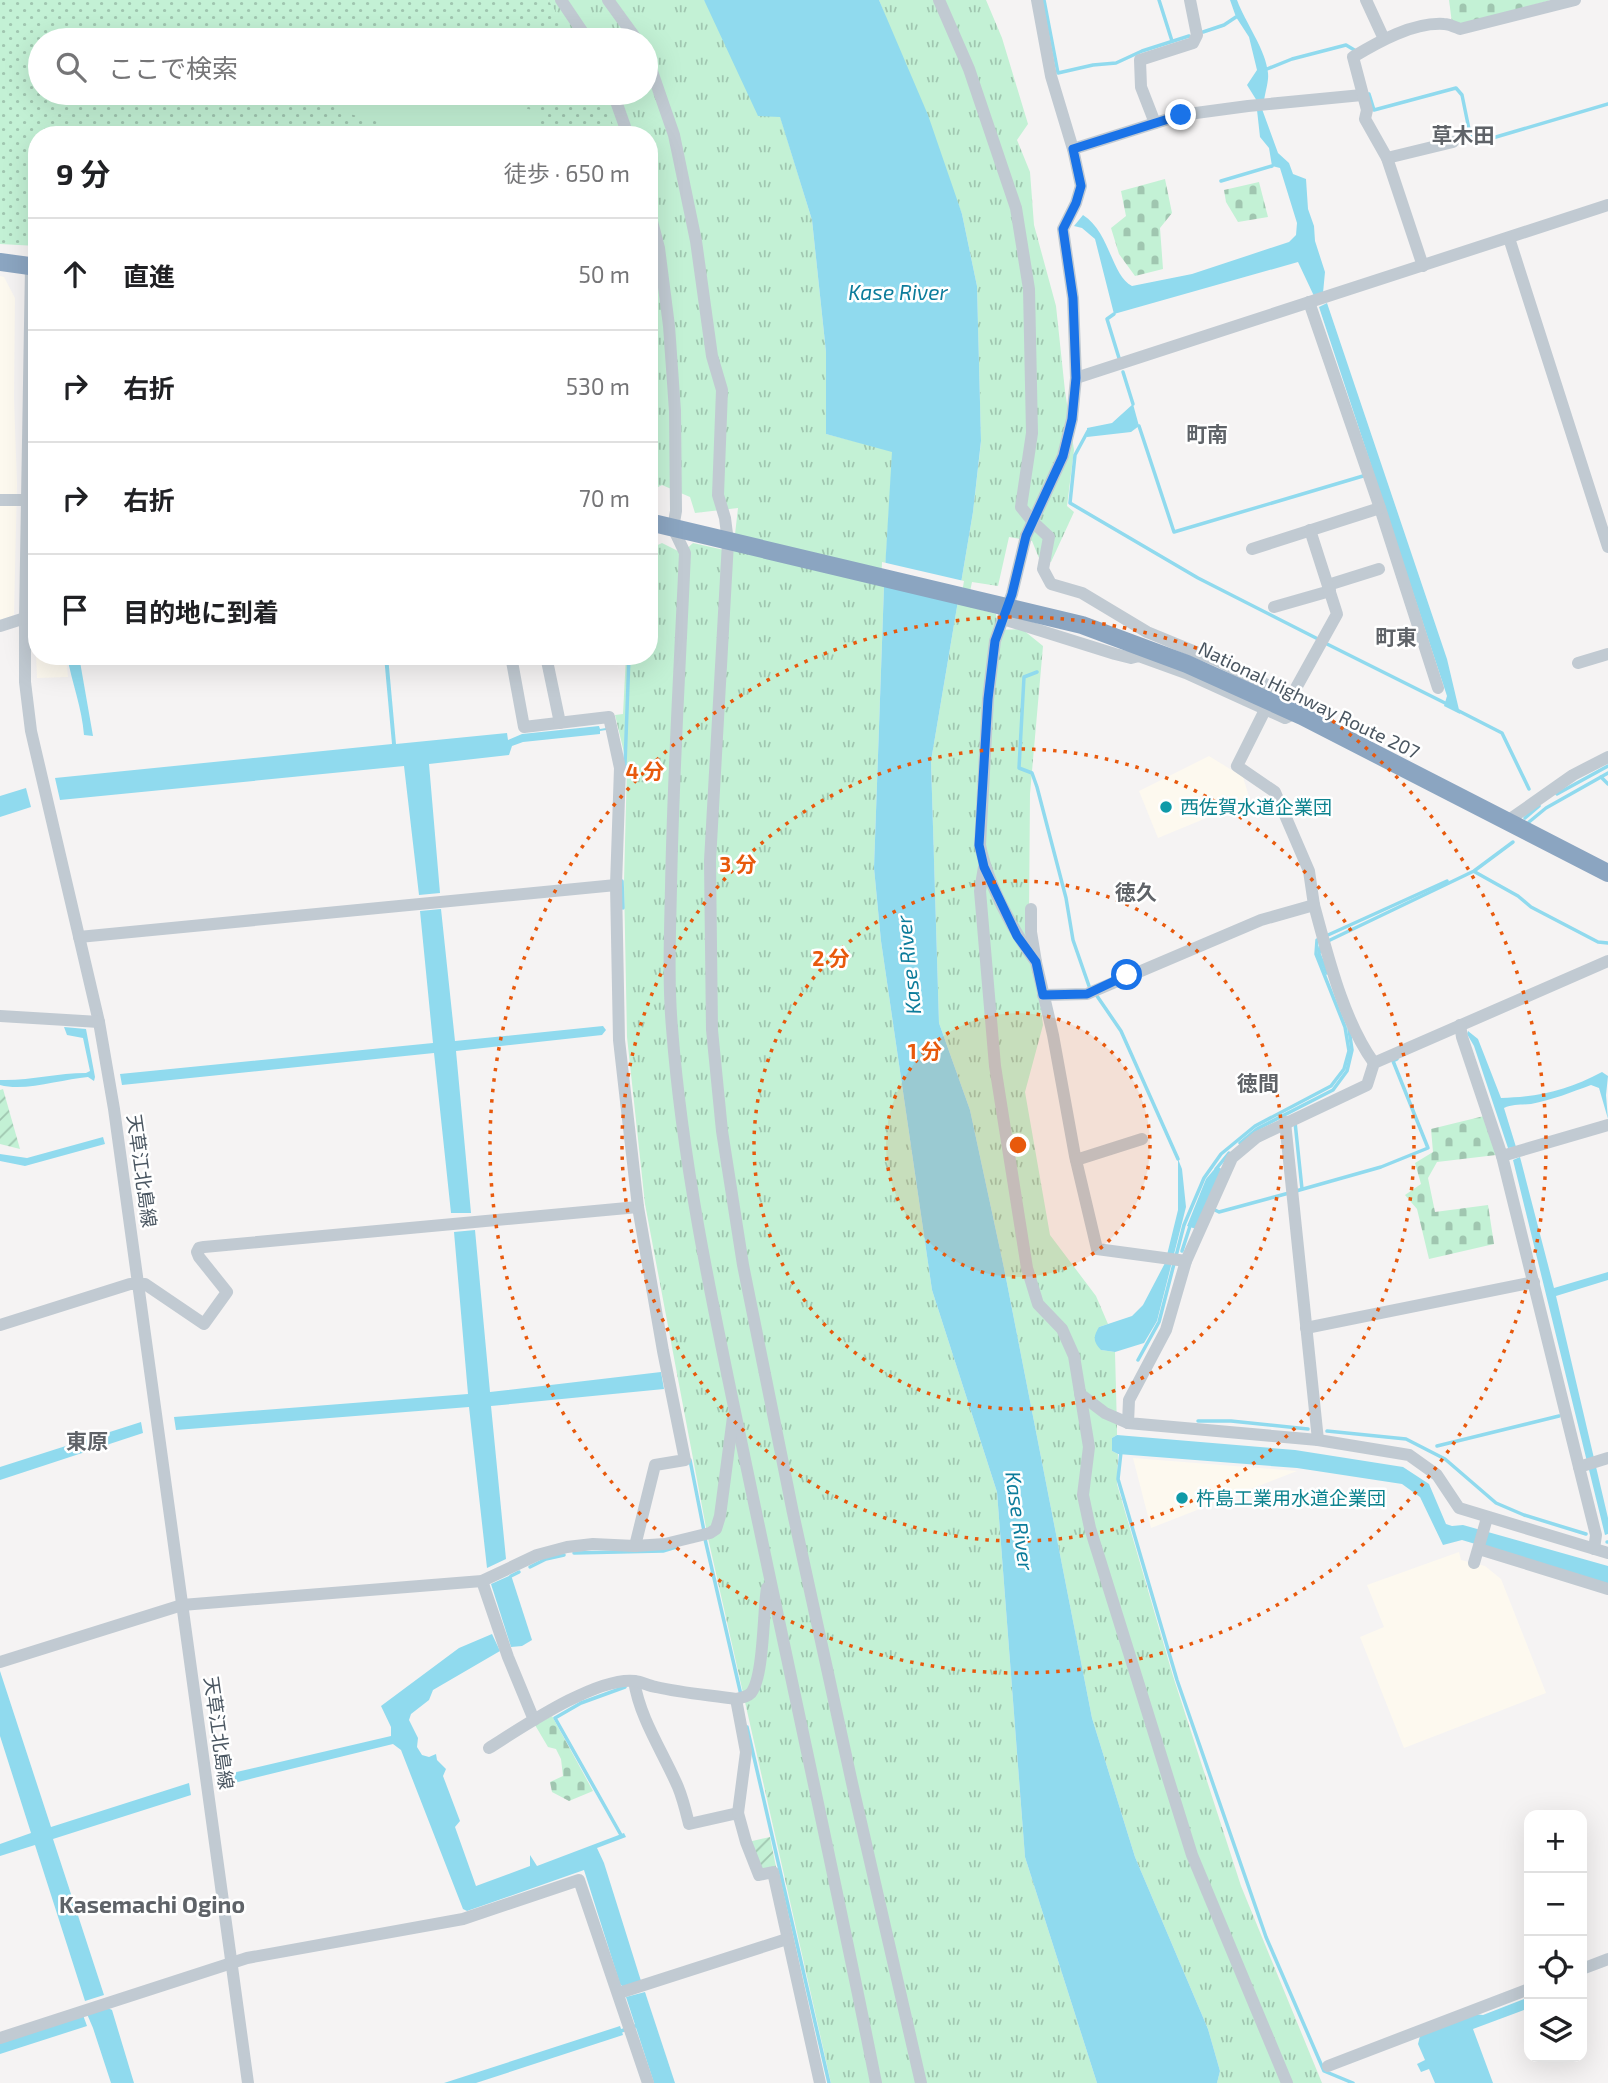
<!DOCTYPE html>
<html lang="ja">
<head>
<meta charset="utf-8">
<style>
	:root { --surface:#fff; --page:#f2f2f2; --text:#202124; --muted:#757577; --line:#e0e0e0 }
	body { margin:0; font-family:"Exo 2","Noto Sans JP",sans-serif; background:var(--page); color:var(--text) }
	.controls { position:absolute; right:21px; bottom:21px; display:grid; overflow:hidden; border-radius:14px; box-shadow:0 7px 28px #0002 }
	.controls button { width:63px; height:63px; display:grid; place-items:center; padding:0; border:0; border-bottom:2px solid var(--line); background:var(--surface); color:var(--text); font:35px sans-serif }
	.stop { position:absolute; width:21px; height:21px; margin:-16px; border:5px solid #1a73e8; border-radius:50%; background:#fff }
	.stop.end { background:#1a73e8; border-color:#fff; box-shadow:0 2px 7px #0008 }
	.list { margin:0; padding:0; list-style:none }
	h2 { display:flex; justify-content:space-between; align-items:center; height:91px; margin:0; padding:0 28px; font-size:30px }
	h2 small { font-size:23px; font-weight:400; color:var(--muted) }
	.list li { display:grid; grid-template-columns:46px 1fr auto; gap:21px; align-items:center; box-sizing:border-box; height:112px; padding:0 28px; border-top:2px solid var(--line) }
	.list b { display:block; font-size:26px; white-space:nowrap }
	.list em { font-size:23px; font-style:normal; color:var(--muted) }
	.icon { flex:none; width:38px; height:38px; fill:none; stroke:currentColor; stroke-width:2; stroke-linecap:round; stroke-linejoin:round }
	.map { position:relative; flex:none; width:1608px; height:2083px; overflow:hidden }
	.search { position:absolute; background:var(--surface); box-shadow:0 7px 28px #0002; left:28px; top:28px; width:630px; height:77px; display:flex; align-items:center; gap:18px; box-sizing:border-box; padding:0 24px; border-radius:38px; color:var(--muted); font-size:26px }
	.panel { position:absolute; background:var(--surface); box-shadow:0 7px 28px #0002; left:28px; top:126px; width:630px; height:539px; border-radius:28px }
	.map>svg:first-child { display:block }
</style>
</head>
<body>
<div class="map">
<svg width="1608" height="2083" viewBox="0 0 1608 2083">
	<defs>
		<pattern id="grass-tufts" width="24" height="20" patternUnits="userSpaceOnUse" patternTransform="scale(1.75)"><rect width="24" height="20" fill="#c3f1d5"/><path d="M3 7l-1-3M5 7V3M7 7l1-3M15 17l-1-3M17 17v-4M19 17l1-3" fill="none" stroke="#a0c6b0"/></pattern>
		<pattern id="cemetery-stones" width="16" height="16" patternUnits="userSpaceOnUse" patternTransform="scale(1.75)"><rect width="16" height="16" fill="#c3f1d5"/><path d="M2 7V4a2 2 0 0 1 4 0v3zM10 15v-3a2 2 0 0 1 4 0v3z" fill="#a0c6b0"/></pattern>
		<pattern id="park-dots" width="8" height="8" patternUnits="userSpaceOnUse" patternTransform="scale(1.75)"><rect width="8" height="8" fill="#c3f1d5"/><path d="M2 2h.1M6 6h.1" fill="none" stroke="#a0c6b0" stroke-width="1.8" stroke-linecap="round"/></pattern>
		<pattern id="garden-furrows" width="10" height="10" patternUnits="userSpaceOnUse" patternTransform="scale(1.75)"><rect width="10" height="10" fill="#c3f1d5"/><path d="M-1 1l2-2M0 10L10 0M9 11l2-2" fill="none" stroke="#a0c6b0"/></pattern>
	</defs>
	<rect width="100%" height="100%" fill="#f5f3f3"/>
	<g fill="#fdf9ef">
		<path d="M0 276 4 277 15 298 14 398 17 484 14 615 0 620Z"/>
		<path d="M37 539V656H66L68 677 37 678 35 629Z"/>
		<path d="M1209 756 1243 777 1250 800 1158 838 1139 791Z"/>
		<path d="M1133 1458 1297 1471 1151 1528Z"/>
		<path d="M1459 1552 1461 1560 1485 1566 1501 1579 1546 1693 1404 1748 1360 1637 1384 1627 1367 1585Z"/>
	</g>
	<g fill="url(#grass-tufts)">
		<path d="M548 0H704L780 116 812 220 826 352V434L893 451 884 586 874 868 881 941 932 1290 997 1492 1025 1857 1097 2083H831L708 1538 645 1204 627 1037 624 882 627 765 615 715 623 714 626 656H649V549L662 543 682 553 693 543 733 552 738 508 695 513 690 497 662 485 649 492V135H617L598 93H646V40H570Z"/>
		<path d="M879 0H986L1002 38 1028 124 1017 140 1030 172 1034 225 1056 306 1065 391 1074 450 1067 506 1074 512 1051 562 1039 558 1032 541 1009 537 998 586 972 582 967 606 996 614 998 630 1022 629 1043 646 1030 794 1029 913 1043 1025 1025 1092 1050 1235 1096 1296 1108 1324 1099 1327 1101 1350 1115 1352 1117 1428V1435L1112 1438V1451L1118 1454 1117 1484 1173 1676 1241 1886 1322 2083H1217L1220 2071 1208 2029 1135 1857 1092 1718 1004 1268 970 1110 939 1023 931 761 973 512 981 442 977 286 962 214Z"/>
	</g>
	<g fill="url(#cemetery-stones)">
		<path d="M1449 0H1551L1458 26 1452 23Z"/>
		<path d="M1165 179 1172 213 1160 228 1163 269 1135 276 1119 254 1111 228 1126 216 1121 191Z"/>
		<path d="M1259 182 1268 217 1238 222 1226 202 1224 190Z"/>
		<path d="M1484 1116 1496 1155 1437 1162 1428 1178 1435 1212 1488 1205 1494 1244 1429 1259 1417 1209 1405 1195 1421 1184 1415 1163 1433 1152 1431 1129Z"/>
		<path d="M552 1716 593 1791 569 1801 552 1792 550 1782 563 1776 561 1759 556 1749 548 1747 535 1725Z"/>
	</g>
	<path fill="url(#park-dots)" d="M0 0H548L575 40H40V93H600L617 135H37V246L0 244Z"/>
	<g fill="url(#garden-furrows)">
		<path d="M3 1089 20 1149 0 1144V1090Z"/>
		<path d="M770 1837 776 1867 760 1871 748 1842Z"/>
	</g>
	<path fill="#c3f1d5" d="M348 93H469L543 113 537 135H424L343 112Z"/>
	<g fill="#90daee">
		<path d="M704 0H879L928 115 962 214 977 286 981 441 973 512 931 761 939 1023 970 1110 1004 1268 1092 1718 1135 1857 1208 2029 1220 2071 1217 2083H1097L1025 1857 997 1492 932 1290 881 941 874 868 884 586 892 452 826 434V352L812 220 780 117 758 116Z"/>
		<path d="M1230 0H1237C1245 22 1266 50 1268 73 1269 81 1265 92 1264 101H1257L1247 85 1257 70 1249 37 1236 17Z"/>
		<path d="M1262 109 1278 153 1289 163 1293 174 1306 179 1308 209 1314 226 1315 241 1325 272 1323 293 1314 296 1298 262 1114 314 1095 239 1082 228 1074 226 1083 215C1110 232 1111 275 1132 286L1192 274 1289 242 1296 235 1297 223 1280 168 1272 166 1269 148 1260 137 1257 110Z"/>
		<path d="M1327 303 1447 659 1460 714 1444 706 1447 696 1319 307Z"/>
		<path d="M1133 404 1139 426 1131 432 1087 437V428L1112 423Z"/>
		<path d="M67 656H79L93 736 84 735C82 708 72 683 67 656Z"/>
		<path d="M384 656H388L396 744 507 733 508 740 522 734 599 726 600 729 606 728V730L600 731V734L523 742 512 746 509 755 429 764 440 893 419 895 404 766 60 800 55 778 392 744Z"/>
		<path d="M26 788 31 807 0 817V796Z"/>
		<path d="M441 909 455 1041 603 1026 606 1030 602 1035 456 1051 471 1213H451L434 1053 122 1085 120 1074 433 1043 420 911Z"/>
		<path d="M64 1027 86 1029 95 1077 94 1081 88 1077C62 1079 25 1092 0 1085V1080C29 1081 57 1073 86 1073L90 1071 83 1038 67 1035Z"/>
		<path d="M1468 1031 1478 1039 1501 1098C1539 1097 1568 1090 1602 1072L1608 1076 1606 1095 1608 1119 1599 1088 1591 1085C1572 1092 1552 1100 1531 1104 1521 1105 1513 1104 1504 1108L1516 1147 1508 1148 1474 1046 1467 1034Z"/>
		<path d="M103 1137 105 1144 25 1166 0 1161V1154L27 1158Z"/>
		<path d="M1520 1157 1554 1288 1608 1272V1280L1556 1296 1608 1518V1534L1605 1535 1513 1160Z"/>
		<path d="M1178 1159 1182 1169 1186 1207 1157 1321 1144 1343 1115 1352 1101 1350C1093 1341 1093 1337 1099 1327L1132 1316 1143 1305 1165 1263 1178 1210Z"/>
		<path d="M1217 1166 1223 1170 1196 1229 1187 1226 1206 1179Z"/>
		<path d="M475 1230 490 1392 661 1372 664 1389 491 1406 506 1559 487 1568 469 1407 176 1430 174 1417 468 1394 454 1232Z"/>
		<path d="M141 1422 143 1433 0 1480V1467Z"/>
		<path d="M1117 1435 1295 1450 1403 1467 1429 1484 1446 1524 1452 1526 1463 1525 1608 1566V1584L1462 1540 1443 1545 1420 1497 1402 1484 1297 1468 1118 1454 1112 1451V1438Z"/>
		<path d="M511 1575 532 1640 522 1646 511 1647 491 1584Z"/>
		<path d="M492 1634 500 1651 433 1690 429 1700 411 1714 409 1720 418 1738 417 1747 422 1755 429 1757 436 1754 437 1760 446 1769 443 1776 460 1821 455 1827 476 1886 530 1866V1855L537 1866 624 1833 626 1837 597 1848 604 1863 641 1981 623 1987 620 1984 584 1870 467 1911 463 1909 401 1750 393 1744 230 1784 228 1774 391 1736V1727L381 1706 459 1648Z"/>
		<path d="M0 1671 51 1827 189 1783 191 1795 53 1839 104 1995 85 2001 35 1845 0 1856V1844L31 1833 0 1736Z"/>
		<path d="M645 1992 675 2083H654L626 1997Z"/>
		<path d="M1529 1997V2008L1473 2029 1493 2083H1435L1429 2069 1421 2072 1417 2064 1425 2060 1418 2044 1420 2036 1474 2014 1483 2015Z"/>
		<path d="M108 2008 112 2010 134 2083H111L93 2028 87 2014Z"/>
		<path d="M83 2015 87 2026 0 2054V2043Z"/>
		<path d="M620 2026 623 2035 476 2083H444Z"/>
	</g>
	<path fill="#f5f3f3" d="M882 562 964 581 960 604 881 585Z"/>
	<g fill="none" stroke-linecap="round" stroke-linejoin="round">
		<g stroke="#90daee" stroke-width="3.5">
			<path d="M1044 0 1058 73 1093 65 1116 63 1142 51 1189 36"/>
			<path d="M1159 0 1172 41"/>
			<path d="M1203 32 1224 25 1236 17"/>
			<path d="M1267 69 1292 59 1346 45 1356 51"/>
			<path d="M1369 94 1374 110 1456 88 1462 95 1471 139 1479 142 1608 104"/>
			<path d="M1221 181 1272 166"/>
			<path d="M1114 314 1107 319 1119 358"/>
			<path d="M649 371V469"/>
			<path d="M1123 372 1133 404"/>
			<path d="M1139 426 1174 532 1363 476"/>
			<path d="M1088 431 1075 455 1070 503 1198 578 1316 638"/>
			<path d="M1327 644 1447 704"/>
			<path d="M1037 672 1024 677 1019 768 1032 773 1037 787 1066 898 1073 940 1089 986"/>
			<path d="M1457 710 1502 733 1529 789"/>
			<path d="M625 765 629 656"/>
			<path d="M1601 777 1608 784"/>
			<path d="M1557 794 1608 766"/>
			<path d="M1525 818 1539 806"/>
			<path d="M1529 822 1546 808 1608 773"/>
			<path d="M1475 872 1518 896 1531 907 1598 942 1608 943"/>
			<path d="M622 881 623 908"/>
			<path d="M1328 941 1474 871 1513 842"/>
			<path d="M1320 947 1319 954 1327 973"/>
			<path d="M1097 996 1121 1031 1178 1159"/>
			<path d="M1295 1122 1302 1189"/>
			<path d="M1240 1143 1257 1129 1333 1090 1347 1071 1352 1050 1349 1029"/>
			<path d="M1216 1169 1229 1153"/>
			<path d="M1296 1191 1381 1167 1428 1148 1393 1061 1397 1059"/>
			<path d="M1213 1209 1219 1212 1289 1193"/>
			<path d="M1182 1251 1191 1223"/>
			<path d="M1138 1360 1159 1322 1184 1225 1204 1178 1221 1154 1255 1126 1331 1086 1344 1069 1349 1051 1345 1027 1316 954 1317 940 1447 881"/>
			<path d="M1198 1421H1231L1308 1429"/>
			<path d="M1327 1431 1406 1439 1445 1459 1496 1503 1524 1515 1586 1534"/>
			<path d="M1437 1446 1559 1416"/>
			<path d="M1121 1452 1118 1479 1177 1680 1266 1937 1324 2071 1353 2083"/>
			<path d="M690 1460 704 1531"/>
			<path d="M705 1539 741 1695"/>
			<path d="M1607 1542H1608"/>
			<path d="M574 1553 663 1551 676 1547"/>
			<path d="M530 1567 546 1559 564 1555"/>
			<path d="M511 1576 519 1572"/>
			<path d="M747 1727 829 2083"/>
			<path d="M621 1835 555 1718 581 1703 625 1687"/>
			<path d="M621 2031 635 2026"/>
		</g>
		<g stroke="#c1cad2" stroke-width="12">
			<path d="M561 0 588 40"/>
			<path d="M608 0 637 40"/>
			<path d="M939 0 969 69 1016 208 1029 289 1032 433 1021 507 1033 522 1049 537 1043 569 1051 584 1082 593 1147 632 1220 662 1320 711V726"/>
			<path d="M1366 0 1384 39"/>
			<path d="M646 54 674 135 696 241 712 356 722 390 718 495 725 518 728 542 710 861 712 1030 722 1131 743 1265 793 1513 852 1783 921 2083"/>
			<path d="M613 93 628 135"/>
			<path d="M1155 123 1141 87 1140 60 1193 43 1197 35 1190 0"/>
			<path d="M1073 149 1181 115 1248 106 1362 95"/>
			<path d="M1387 158 1453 142"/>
			<path d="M649 210 659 248 669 326 675 411 676 511 673 528 685 553C680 665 673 776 671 888 670 935 668 982 672 1028 683 1170 714 1311 743 1450 787 1662 834 1872 876 2083"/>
			<path d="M1509 238 1608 547"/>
			<path d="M31 266 25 618V682L31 731 99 1022 114 1109 248 2083"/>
			<path d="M1423 266 1387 158 1365 119 1367 110 1353 57C1378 42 1413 22 1444 24 1449 24 1455 27 1460 29L1575 0"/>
			<path d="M1309 302 1380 508 1438 688"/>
			<path d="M1076 378 1608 205"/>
			<path d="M0 500H27"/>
			<path d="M1252 549 1380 508"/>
			<path d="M1328 585 1379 569"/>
			<path d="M1274 607 1330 591"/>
			<path d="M1003 619 1115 654 1131 658 1139 656 1186 673 1285 718 1296 713"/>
			<path d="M0 626 25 618"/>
			<path d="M511 656 524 727 609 717 620 768 616 885 619 1040 638 1207 663 1351 685 1460 655 1465 635 1546"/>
			<path d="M546 656 560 723"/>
			<path d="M1578 663 1608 654"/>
			<path d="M1291 697 1337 614 1310 530"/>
			<path d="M1265 710 1237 766 1275 792 1309 871 1314 905"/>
			<path d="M1506 822 1573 775 1608 757"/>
			<path d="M984 867 980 891 995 1066 1027 1268 1038 1304 1062 1329 1074 1356 1089 1447 1083 1495 1090 1528 1192 1855 1287 2083"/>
			<path d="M1031 909V932L1036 962 1053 1035 1075 1156 1097 1249 1186 1261"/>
			<path d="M79 937 616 885"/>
			<path d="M1608 961 1374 1063 1367 1085 1257 1137 1232 1158 1186 1261 1166 1330 1129 1400 1128 1423 1318 1440 1409 1455 1437 1475 1459 1508 1608 1553"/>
			<path d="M1036 962C1013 931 987 882 980 845L988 699 995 641 1012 594 1026 536 1063 456 1072 419 1076 378 1073 298 1063 229 1076 203 1081 186 1073 149 1051 76 1037 0"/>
			<path d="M1043 995 1087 994 1261 920 1314 905C1328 956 1343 1020 1374 1063"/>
			<path d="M0 1016 99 1022"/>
			<path d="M1460 1025 1462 1037 1502 1156"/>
			<path d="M1285 1122 1318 1440"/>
			<path d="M1076 1160 1142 1139"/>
			<path d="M0 1325 130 1284H145L204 1324 227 1292 199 1257 197 1252 199 1248 204 1247 638 1207"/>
			<path d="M1306 1328 1534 1282"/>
			<path d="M1080 1394 1105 1413 1128 1423"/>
			<path d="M1579 1467 1502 1156 1608 1125"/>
			<path d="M1479 1549 1608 1589"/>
			<path d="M1594 1549 1596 1535 1579 1467 1608 1458"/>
			<path d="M1474 1563 1487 1518"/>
			<path d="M482 1581 508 1657 534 1720"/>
			<path d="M0 1662 182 1605 482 1581 537 1555 567 1547 593 1544 635 1546 665 1544 710 1533 716 1529 720 1516 733 1417"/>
			<path d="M634 1681C640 1719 663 1752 678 1787 683 1799 686 1812 689 1824L738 1813 746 1842 759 1875 773 1872 820 2083"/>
			<path d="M736 1699 746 1752 738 1813"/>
			<path d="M489 1748C521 1728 597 1676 635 1681 642 1682 649 1686 656 1687 682 1693 709 1695 736 1699 741 1698 747 1697 751 1693 764 1677 763 1611 767 1588"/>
			<path d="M1582 1969 1608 1959"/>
			<path d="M619 1993 787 1939"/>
			<path d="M0 2038 247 1958 463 1919 579 1880 648 2083"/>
			<path d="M1328 2066 1529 1989"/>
		</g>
		<g stroke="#8ba5c1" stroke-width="18">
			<path d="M0 262 37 267"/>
			<path d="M649 522 1082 625 1187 664 1302 716 1608 873"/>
		</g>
	</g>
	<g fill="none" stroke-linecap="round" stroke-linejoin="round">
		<path stroke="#1a73e8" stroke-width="9" d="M1127 975 1087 994 1043 995 1036 962 1017 936 984 867 979 845 988 699 995 641 1012 594 1026 536 1063 456 1072 419 1076 378 1073 298 1063 229 1076 203 1081 186 1073 149 1181 115"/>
	</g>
	<circle cx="1018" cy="1145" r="132" fill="#e8590c" fill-opacity=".12"/>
	<g fill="none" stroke="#e8590c" stroke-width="3.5" stroke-dasharray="3.5 7">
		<circle cx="1018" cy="1145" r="132"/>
		<circle cx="1018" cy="1145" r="264"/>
		<circle cx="1018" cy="1145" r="396"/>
		<circle cx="1018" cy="1145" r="528"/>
	</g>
	<g fill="#0f9aa8" stroke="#fff" stroke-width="2.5">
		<circle cx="1166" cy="807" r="7"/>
		<circle cx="1182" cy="1498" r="7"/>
	</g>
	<g text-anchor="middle" stroke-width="5" stroke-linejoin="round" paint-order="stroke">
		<g font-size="19" fill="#4a5661" stroke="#fff">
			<text transform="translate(1309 700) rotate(26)" y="7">National Highway Route 207</text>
			<text transform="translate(142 1171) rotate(82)" y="7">天草江北島線</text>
			<text transform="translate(219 1733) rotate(82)" y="7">天草江北島線</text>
		</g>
		<g font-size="19" fill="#0d838f" stroke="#fff" text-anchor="start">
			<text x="1180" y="814">西佐賀水道企業団</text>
			<text x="1196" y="1505">杵島工業用水道企業団</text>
		</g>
		<g font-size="21" font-weight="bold" fill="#5f6368" stroke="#fff">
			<text x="1463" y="143">草木田</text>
			<text x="1207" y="442">町南</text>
			<text x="1396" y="645">町東</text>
			<text x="1136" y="900">徳久</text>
			<text x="1258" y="1091">徳間</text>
			<text x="87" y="1449">東原</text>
		</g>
		<g font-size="21" font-style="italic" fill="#0c7c9b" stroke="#fff">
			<text x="898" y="300">Kase River</text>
			<text transform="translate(909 965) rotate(-96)" y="7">Kase River</text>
			<text transform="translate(1019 1521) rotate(82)" y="7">Kase River</text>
		</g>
		<g font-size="23" font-weight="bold" fill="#5f6368" stroke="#fff">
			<text x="152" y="1913">Kasemachi Ogino</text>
		</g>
	</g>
	<circle cx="1018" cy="1145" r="10" fill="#e8590c" stroke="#fff" stroke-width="3.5"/>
	<g font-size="21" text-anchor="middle" font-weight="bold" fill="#e8590c" stroke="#fff" stroke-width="5" stroke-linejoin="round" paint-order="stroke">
		<text x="645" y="779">4 分</text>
		<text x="738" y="872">3 分</text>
		<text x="831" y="966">2 分</text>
		<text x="925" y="1059">1 分</text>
	</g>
</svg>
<div class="controls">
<button>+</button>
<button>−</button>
<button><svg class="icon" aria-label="locate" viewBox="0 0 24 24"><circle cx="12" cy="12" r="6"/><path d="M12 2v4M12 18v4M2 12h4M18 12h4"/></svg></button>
<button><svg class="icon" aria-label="layers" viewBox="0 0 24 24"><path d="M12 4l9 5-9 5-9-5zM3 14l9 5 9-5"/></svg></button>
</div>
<div class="stop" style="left:1127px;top:975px"></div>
<div class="stop end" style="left:1181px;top:115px"></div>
<div class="search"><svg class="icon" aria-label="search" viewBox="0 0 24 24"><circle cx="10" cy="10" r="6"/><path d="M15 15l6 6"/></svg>ここで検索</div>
<section class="panel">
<h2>9 分<small>徒歩 · 650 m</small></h2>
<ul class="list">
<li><svg class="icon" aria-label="ahead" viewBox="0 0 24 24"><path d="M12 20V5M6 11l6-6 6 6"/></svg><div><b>直進</b></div><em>50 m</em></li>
<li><svg class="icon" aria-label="right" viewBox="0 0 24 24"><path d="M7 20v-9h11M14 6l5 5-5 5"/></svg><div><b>右折</b></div><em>530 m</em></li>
<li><svg class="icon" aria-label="right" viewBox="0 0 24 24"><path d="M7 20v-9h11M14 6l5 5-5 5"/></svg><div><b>右折</b></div><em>70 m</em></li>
<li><svg class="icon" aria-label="arrive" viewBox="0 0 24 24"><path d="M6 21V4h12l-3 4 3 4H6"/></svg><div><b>目的地に到着</b></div></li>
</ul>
</section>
</div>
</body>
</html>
